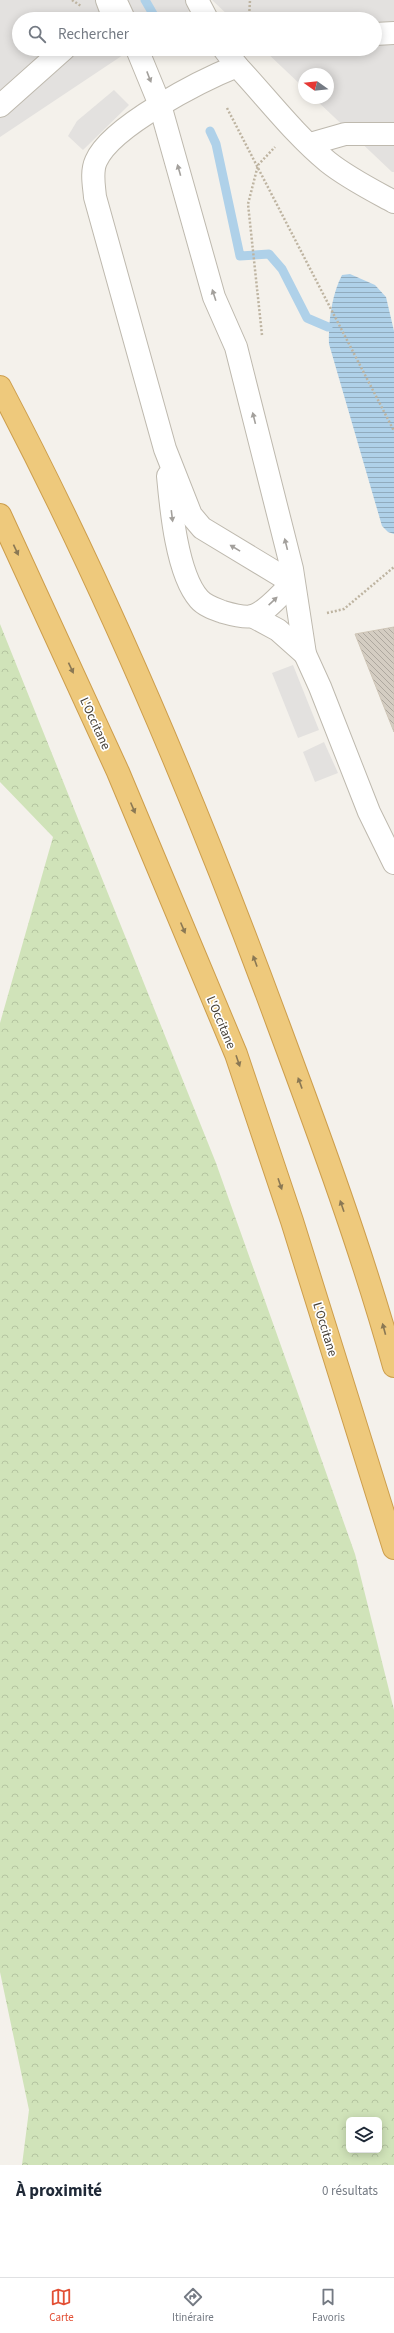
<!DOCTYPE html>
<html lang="fr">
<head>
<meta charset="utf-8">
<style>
	:root { --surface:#fff; --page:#f2f2f3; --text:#1f2937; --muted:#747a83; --line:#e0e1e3; --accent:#e24f34 }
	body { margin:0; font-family:"Source Sans 3",sans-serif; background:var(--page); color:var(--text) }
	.controls { position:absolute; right:12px; bottom:12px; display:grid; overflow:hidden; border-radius:6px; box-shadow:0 2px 10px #0003 }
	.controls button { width:36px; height:36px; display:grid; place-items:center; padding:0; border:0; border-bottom:1px solid var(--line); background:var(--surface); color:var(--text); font:20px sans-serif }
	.compass { position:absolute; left:298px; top:68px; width:36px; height:36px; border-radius:50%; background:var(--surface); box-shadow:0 2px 10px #0003; rotate:285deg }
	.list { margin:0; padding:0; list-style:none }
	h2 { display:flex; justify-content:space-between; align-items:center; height:52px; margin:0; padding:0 16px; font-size:17px }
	h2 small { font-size:13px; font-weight:400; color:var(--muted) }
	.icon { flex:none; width:22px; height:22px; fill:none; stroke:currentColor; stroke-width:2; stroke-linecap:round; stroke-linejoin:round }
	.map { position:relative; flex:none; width:394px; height:2165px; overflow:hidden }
	.search { position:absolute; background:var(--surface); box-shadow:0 2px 10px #0003; left:12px; right:12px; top:12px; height:44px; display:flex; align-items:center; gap:10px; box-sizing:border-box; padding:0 14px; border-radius:22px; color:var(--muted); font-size:15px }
	.sheet { height:112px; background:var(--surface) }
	nav { display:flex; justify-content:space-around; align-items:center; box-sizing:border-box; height:56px; border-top:1px solid var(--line); background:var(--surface); font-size:11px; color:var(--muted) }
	nav a { display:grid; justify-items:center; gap:2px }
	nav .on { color:var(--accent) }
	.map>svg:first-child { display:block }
</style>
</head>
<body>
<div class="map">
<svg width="394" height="2165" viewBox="0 0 394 2165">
	<defs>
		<pattern id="forest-crowns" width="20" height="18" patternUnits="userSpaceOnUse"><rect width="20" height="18" fill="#d0e3b9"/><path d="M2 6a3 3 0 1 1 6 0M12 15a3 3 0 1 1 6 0" fill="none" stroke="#b4c4a0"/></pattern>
		<pattern id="water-rules" width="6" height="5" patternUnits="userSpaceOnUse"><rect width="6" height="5" fill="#afd1e9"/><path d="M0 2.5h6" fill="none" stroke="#90abbe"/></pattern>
		<pattern id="building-back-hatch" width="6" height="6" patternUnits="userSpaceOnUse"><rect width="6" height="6" fill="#d4cdc2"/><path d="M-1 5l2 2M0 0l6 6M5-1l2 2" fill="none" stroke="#aea89f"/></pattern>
	</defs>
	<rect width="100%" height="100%" fill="#f4f1eb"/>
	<path fill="url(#forest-crowns)" fill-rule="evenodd" d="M0 624 216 1163 355 1554 394 1710V2165H22L29 2110 0 1972V1023L53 837 0 782ZM349 2120H379V2150H349Z"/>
	<g fill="#e3e1df">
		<path d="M0 0H206L177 19H19V49H132L0 137Z"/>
		<path d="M212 0H394V172H392L314 98H328V74H304V88L263 49H375V19H232Z"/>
		<path d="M114 90 129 105 83 150 68 136 77 121Z"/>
		<path d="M293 665 319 730 298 738 272 673Z"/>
		<path d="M324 742 338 773 315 782 303 752Z"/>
	</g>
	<path fill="url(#water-rules)" d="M350 274 375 285 386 297 394 331V534L388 532 382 526 329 344C328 322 332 294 342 275Z"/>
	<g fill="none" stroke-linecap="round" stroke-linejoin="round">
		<g stroke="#afd1e9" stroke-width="9">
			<path d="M145 0 156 19"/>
			<path d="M210 131 216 144 240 256 269 254 282 269 307 318 328 327"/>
		</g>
	</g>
	<path fill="url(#building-back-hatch)" stroke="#cec5b6" d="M394 627V732L355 634Z"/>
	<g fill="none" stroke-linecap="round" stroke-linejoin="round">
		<defs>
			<g id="minor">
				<path d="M107 0 110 8 118 6 124 19"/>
				<path d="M197 0 207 19"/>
				<path d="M375 34 394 33"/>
				<path d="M137 49 160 105 214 297 236 347 292 569 305 654 320 687 369 812 394 863"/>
				<path d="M224 49 237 66"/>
				<path d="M0 106 64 49"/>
				<path d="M310 144 345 134H394"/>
				<path d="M168 476C171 509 177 574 199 599 205 606 215 609 223 612 230 614 246 618 253 616 268 611 281 593 293 583"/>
				<path d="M293 583 202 528 191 515 165 449 95 197C94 185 91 172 96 161 111 126 202 80 237 66 267 98 294 134 328 162 348 178 372 190 394 202"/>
				<path d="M252 616 278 630 305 654"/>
			</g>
			<g id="highway">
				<path d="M0 387C108 592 198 807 278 1024 320 1137 362 1251 394 1366"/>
				<path d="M0 515 118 772 236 1054 292 1221 394 1548"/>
			</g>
		</defs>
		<use href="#minor" stroke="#beb9ae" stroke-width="24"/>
		<use href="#highway" stroke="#cd9e4c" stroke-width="24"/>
		<g stroke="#beb4a1" stroke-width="2.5" stroke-dasharray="2 2" stroke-linecap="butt">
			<path d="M72 0 81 6"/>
			<path d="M249 19 250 0"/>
			<path d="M227 108 394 431"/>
			<path d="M262 335 248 204 258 165 275 147"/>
			<path d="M327 613 344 609 394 567"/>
		</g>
		<use href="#minor" stroke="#fff" stroke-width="22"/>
		<use href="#highway" stroke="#eec97c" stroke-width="22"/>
	</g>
	<defs><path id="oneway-solid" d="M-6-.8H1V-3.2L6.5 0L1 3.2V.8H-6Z"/></defs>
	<g fill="#a3a09c">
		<use href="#oneway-solid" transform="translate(149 77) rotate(69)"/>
		<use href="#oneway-solid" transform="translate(179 170) rotate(-106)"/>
		<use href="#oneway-solid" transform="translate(214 295) rotate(-108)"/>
		<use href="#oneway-solid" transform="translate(254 418) rotate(-104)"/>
		<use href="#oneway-solid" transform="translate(172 516) rotate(83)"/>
		<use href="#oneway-solid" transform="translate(286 544) rotate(-104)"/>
		<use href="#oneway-solid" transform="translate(235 548) rotate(-149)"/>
		<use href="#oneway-solid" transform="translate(273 601) rotate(-43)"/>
	</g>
	<g fill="#8a7854">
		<use href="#oneway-solid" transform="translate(16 550) rotate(65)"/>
		<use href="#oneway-solid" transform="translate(71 668) rotate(65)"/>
		<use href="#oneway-solid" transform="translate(133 808) rotate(67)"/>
		<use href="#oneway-solid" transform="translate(183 928) rotate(67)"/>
		<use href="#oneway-solid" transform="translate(255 961) rotate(-110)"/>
		<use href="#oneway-solid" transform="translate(238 1061) rotate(71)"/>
		<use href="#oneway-solid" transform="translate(300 1083) rotate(-110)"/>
		<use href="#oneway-solid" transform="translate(280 1184) rotate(71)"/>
		<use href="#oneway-solid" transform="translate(342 1206) rotate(-109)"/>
		<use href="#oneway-solid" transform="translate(384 1329) rotate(-105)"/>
	</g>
	<g text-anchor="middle" stroke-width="3.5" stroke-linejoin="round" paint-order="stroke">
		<g font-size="13" fill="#47423a" stroke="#fff">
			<text transform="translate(96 723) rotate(65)" y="5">L'Occitane</text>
			<text transform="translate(222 1022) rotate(67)" y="5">L'Occitane</text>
			<text transform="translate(326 1329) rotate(73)" y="5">L'Occitane</text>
		</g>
	</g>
</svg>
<div class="controls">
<button><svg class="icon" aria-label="layers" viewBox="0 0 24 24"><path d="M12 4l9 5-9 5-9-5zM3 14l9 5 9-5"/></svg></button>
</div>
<svg class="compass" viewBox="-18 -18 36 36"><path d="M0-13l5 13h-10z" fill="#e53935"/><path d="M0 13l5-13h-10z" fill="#747a83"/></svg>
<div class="search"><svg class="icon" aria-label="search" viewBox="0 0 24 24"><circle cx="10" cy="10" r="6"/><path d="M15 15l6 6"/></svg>Rechercher</div>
</div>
<section class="sheet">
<h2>À proximité<small>0 résultats</small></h2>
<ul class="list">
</ul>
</section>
<nav>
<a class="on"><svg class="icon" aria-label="map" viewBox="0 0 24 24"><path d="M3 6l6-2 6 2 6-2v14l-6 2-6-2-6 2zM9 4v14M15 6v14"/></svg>Carte</a>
<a><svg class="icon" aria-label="directions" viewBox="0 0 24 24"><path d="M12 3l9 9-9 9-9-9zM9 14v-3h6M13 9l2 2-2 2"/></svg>Itinéraire</a>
<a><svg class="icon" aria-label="saved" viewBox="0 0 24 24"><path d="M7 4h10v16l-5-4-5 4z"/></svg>Favoris</a>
</nav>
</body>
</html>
